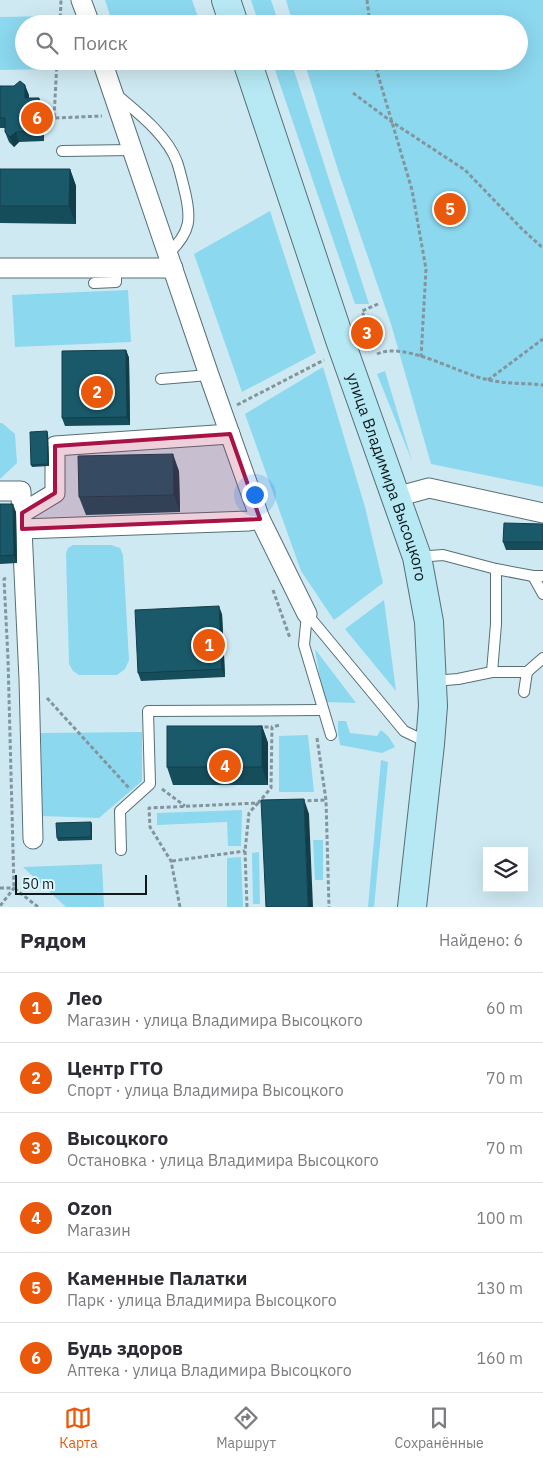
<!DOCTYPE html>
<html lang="ru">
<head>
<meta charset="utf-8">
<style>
	:root { --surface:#fff; --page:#f2f2f3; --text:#2b2b33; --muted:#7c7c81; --line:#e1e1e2; --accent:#ea580c }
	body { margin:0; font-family:"IBM Plex Sans",sans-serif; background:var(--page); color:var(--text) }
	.controls { position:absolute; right:15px; bottom:15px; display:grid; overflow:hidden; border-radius:0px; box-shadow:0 5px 20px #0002 }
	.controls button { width:45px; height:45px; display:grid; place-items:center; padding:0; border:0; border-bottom:1px solid var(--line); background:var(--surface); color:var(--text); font:25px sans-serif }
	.scale { position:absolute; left:15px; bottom:12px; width:132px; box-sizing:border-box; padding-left:5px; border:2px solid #10191c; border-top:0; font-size:14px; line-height:18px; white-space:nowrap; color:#10191c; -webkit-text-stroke:4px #dcf6ff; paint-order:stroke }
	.you { position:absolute; left:254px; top:494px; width:18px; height:18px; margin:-12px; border:4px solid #fff; border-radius:50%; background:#1a73e8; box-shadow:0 0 0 8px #1a73e833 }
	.badge { display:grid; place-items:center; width:32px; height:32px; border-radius:50%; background:var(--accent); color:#fff; font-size:16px; font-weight:700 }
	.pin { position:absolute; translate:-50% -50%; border:2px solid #fff; box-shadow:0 1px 5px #0006 }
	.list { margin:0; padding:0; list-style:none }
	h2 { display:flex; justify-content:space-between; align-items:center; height:65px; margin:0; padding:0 20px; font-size:21px }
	h2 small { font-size:16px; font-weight:400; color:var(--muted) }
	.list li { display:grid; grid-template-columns:32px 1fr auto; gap:15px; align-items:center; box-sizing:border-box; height:70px; padding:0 20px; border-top:1px solid var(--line) }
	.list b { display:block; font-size:19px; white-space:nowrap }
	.list p { margin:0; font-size:16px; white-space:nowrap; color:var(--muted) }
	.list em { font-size:16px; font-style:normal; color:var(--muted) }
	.icon { flex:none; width:28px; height:28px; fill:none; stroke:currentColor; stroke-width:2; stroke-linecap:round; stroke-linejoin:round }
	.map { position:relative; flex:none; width:543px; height:907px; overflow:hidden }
	.search { position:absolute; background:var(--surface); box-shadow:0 5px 20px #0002; left:15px; right:15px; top:15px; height:55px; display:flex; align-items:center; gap:12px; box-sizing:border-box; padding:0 18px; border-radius:28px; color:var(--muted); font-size:19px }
	.sheet { height:485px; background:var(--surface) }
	nav { display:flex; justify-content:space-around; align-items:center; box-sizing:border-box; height:70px; border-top:1px solid var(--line); background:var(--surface); font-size:14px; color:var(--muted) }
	nav a { display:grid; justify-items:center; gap:2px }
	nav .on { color:var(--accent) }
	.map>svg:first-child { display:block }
</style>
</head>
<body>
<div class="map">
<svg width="543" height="907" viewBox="0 0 543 907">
	<rect width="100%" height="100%" fill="#cfe9f2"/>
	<g fill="#8cd8ef">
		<path d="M105 0H192L200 23 113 24Z"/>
		<path d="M251 0H271L279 24H259Z"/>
		<path d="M286 0H543V487L431 464 391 324 339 173 304 61H519V24H293Z"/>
		<path d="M53 16V24H24V61H53V69L0 70V17Z"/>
		<path d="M272 61H291L369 304H355Z"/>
		<path d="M270 211 316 353 242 392 194 254Z"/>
		<path d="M128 290 131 342 15 347 12 295Z"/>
		<path d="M323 367 365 507 383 583 334 620 301 571 245 414Z"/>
		<path d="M385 371 412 461 377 374Z"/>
		<path d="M0 423H2L15 434 17 463 0 479Z"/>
		<path d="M73 545H111L120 548 123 555 129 660 125 669 117 675H79L73 671 69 664 66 554 68 548Z"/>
		<path d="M384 600 396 691 345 629Z"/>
		<path d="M315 649 356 703 324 702Z"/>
		<path d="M338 721H346L350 733 377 736 381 730 389 737 395 747 382 753 340 745 338 733Z"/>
		<path d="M142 732V781L99 818 42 816 41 733Z"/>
		<path d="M308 735 314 792H279V736Z"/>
		<path d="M381 760 388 762 374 907H368Z"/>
		<path d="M242 810 241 846H228L227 822 157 825V813Z"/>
		<path d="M313 840H323V880H315Z"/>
		<path d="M259 852 260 904H253L252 853Z"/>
		<path d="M241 857 243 907H227V858Z"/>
		<path d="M102 864 104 907H66L23 867Z"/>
	</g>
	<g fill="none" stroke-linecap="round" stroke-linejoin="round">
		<defs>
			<g id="lane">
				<path d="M117 95C138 113 167 135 177 162 180 171 182 180 184 188 192 219 191 232 168 254"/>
				<path d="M62 151 132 150"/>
				<path d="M94 283 116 282V268"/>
				<path d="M161 379 209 375"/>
				<path d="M417 557 443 555 496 569V624L492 672"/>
				<path d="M496 569 533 576H543"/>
				<path d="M533 576 543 594"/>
				<path d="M307 614 404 731 429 743"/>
				<path d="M307 614 304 645 331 735"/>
				<path d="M527 672 543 658"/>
				<path d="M433 681 458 679 492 672H527L524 692"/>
				<path d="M121 850 120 811 150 784 148 711 323 710"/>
			</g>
			<g id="street">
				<path d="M81 0 90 24"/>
				<path d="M102 61 209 375 260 519 307 614"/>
				<path d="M0 268H173"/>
				<path d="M0 491H21L22 529 249 521 260 519"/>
				<path d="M396 497 429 488 543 513"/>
				<path d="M22 513 55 493V446L230 434"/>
				<path d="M22 529 29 679 33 839"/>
			</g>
			<g id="secondary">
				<path d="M226 0 234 24"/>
				<path id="s1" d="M247 61 340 340 417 557 429 622 433 706 430 744 412 907"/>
			</g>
		</defs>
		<use href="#lane" stroke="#576f76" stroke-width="12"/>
		<use href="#street" stroke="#576f76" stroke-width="21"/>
		<use href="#secondary" stroke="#576f76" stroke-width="30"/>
		<g stroke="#82959c" stroke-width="3" stroke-dasharray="4 2.5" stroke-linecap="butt">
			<path d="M367 0 370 24"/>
			<path d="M60 24 61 0"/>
			<path d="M57 61 54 118 102 116"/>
			<path d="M375 61 376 68 412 190 426 269 421 357"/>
			<path d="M353 93 392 122 465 170 523 230 543 248"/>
			<path d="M373 341 362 311 378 304"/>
			<path d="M377 354C406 341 458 374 489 380 506 384 525 383 543 385"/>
			<path d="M488 380 543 339"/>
			<path d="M237 405 324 360"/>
			<path d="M6 578 4 579 8 659 14 888 38 907"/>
			<path d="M273 590 290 638"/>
			<path d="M47 698 129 788"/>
			<path d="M258 727H272"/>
			<path d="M317 738 326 800 329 907"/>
			<path d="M162 789 185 806"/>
			<path d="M301 801 326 800"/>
			<path d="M172 861 245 851"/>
			<path d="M0 888H14L0 906"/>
			<path d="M180 907 171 861 150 827 149 808 258 803 271 788 272 727 280 725"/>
			<path d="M247 907 245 851 249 813 258 803"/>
		</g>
		<use href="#lane" stroke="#fff" stroke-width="10"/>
		<use href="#street" stroke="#fff" stroke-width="19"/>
		<use href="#secondary" stroke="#b6e9f4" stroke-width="28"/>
	</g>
	<g fill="#164d5b">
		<path d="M0 86 29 95V98L43 108 44 141 19 142 14 147 9 142 5 132V128H0Z"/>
		<path d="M0 169H70L76 186V224L0 223Z"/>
		<path d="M126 350 129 358 130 425 65 426 62 418Z"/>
		<path d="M47 431 48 434 49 466 32 467 31 465Z"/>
		<path d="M179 471 180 512 86 515 79 497Z"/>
		<path d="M0 504 16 512 17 563 0 564Z"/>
		<path d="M543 524V550H506L503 542Z"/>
		<path d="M222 614 225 677 141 681 138 673Z"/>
		<path d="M262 726 268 743V785H173L167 767Z"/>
		<path d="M91 822 92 825V840L58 841 57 838Z"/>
	</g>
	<g fill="#123e4a">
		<path d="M25 85 29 95V108L25 98Z"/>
		<path d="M39 98 43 108 44 141 41 131Z"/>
		<path d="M16 132 19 142 14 147 10 137Z"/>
		<path d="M70 169 76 186V224L69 206Z"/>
		<path d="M126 350 129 358 130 425 127 417Z"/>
		<path d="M47 431 48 434 49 466 48 464Z"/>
		<path d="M173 454 179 471 180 512 174 495Z"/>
		<path d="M13 504 16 512 17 563 14 555Z"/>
		<path d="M219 606 222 614 225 677 222 669Z"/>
		<path d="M262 726 268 743V785L262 767Z"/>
		<path d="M304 799 309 814 313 907H308Z"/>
		<path d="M91 822 92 825V840L91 837Z"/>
	</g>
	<g fill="#19596a" stroke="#123e4a">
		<path d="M20 81 25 85V98H39L41 131 16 132 10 137 5 132V118H0V86H14Z"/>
		<path d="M0 169H70L69 206H0Z"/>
		<path d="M126 350 127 417 62 418V351Z"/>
		<path d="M47 431 48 464 31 465 30 432Z"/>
		<path d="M173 454 174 495 79 497 78 456Z"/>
		<path d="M0 504H13L14 555 0 556Z"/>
		<path d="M504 523 543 524V542H503Z"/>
		<path d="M219 606 222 669 138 673 135 610Z"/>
		<rect x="167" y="726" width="95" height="41"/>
		<path d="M304 799 308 907H266L261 800Z"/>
		<path d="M91 822V837L57 838 56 823Z"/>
	</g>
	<path fill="#a81246" fill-opacity="0.2" stroke="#a81246" stroke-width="4" stroke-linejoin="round" d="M230 434 260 519 22 529V513L55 493V446Z"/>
	<g text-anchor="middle" stroke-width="5" stroke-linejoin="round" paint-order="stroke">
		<g font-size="16" fill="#10191c" stroke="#dcf6ff">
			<text dy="6" stroke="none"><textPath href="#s1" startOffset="439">улица Владимира Высоцкого</textPath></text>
		</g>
	</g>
</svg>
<div class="controls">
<button><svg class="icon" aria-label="layers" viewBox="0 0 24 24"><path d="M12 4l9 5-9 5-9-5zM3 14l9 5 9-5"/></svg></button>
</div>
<div class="scale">50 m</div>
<div class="you"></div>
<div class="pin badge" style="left:209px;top:645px">1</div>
<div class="pin badge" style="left:97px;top:392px">2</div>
<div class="pin badge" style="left:367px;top:333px">3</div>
<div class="pin badge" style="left:225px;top:766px">4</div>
<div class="pin badge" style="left:450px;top:209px">5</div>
<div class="pin badge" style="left:37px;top:118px">6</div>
<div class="search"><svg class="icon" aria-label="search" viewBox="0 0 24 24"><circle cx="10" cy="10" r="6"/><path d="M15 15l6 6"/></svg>Поиск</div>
</div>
<section class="sheet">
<h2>Рядом<small>Найдено: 6</small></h2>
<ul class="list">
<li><span class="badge">1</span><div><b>Лео</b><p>Магазин · улица Владимира Высоцкого</p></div><em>60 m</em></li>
<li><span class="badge">2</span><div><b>Центр ГТО</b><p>Спорт · улица Владимира Высоцкого</p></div><em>70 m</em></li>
<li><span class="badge">3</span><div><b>Высоцкого</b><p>Остановка · улица Владимира Высоцкого</p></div><em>70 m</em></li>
<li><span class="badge">4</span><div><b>Ozon</b><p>Магазин</p></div><em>100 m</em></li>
<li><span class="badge">5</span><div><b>Каменные Палатки</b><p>Парк · улица Владимира Высоцкого</p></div><em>130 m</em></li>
<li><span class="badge">6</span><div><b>Будь здоров</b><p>Аптека · улица Владимира Высоцкого</p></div><em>160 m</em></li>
</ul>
</section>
<nav>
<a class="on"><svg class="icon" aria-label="map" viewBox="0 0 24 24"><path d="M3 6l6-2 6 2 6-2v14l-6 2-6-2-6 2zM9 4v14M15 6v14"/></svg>Карта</a>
<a><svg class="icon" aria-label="directions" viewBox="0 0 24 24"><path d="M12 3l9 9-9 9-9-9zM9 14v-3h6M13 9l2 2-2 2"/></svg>Маршрут</a>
<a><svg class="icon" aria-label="saved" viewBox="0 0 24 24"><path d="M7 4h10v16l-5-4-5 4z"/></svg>Сохранённые</a>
</nav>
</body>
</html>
